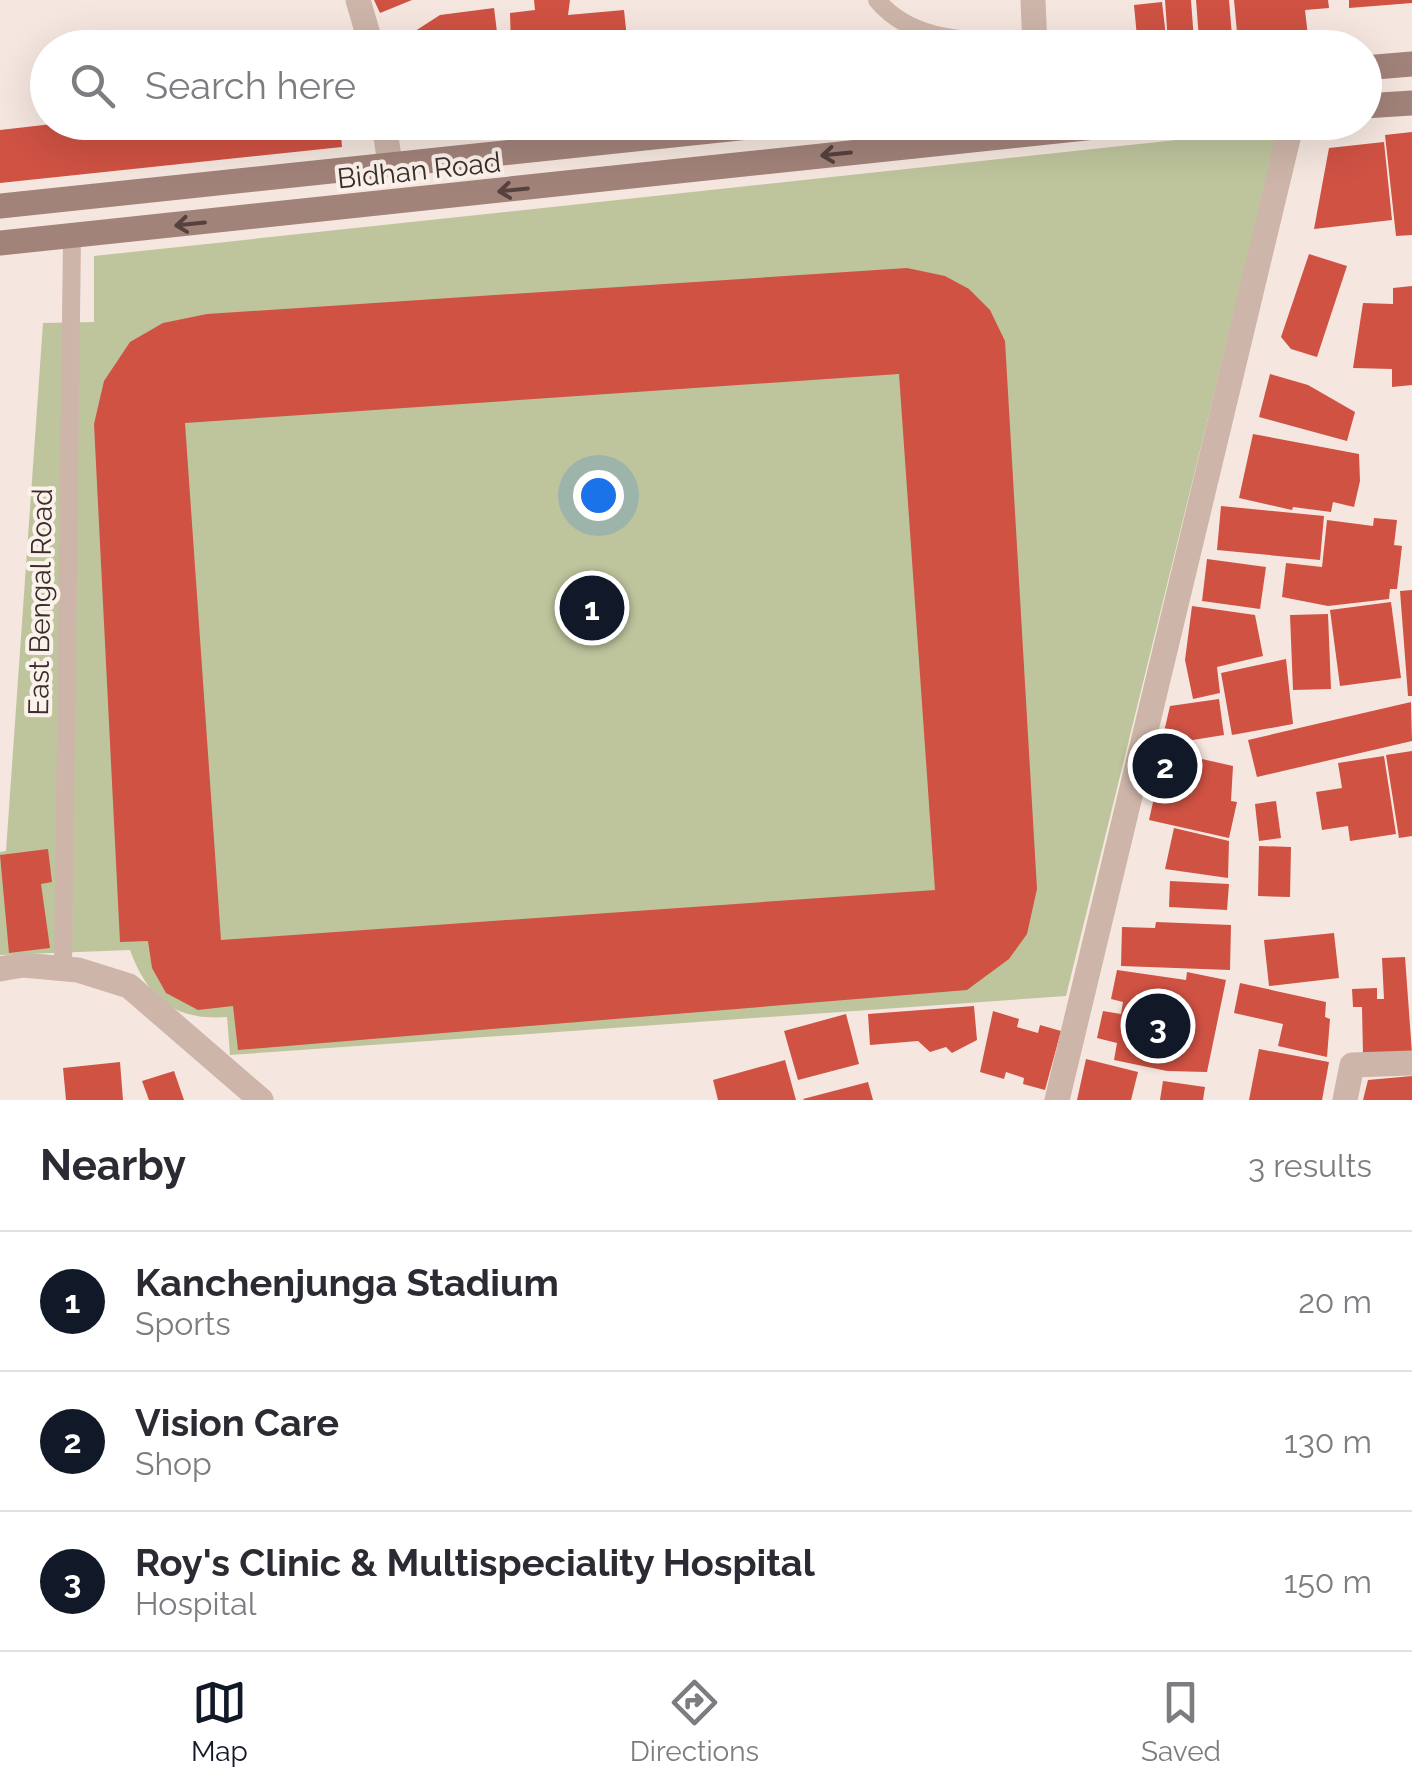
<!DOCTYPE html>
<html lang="en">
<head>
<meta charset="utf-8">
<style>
	:root { --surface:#fff; --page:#f7f7f7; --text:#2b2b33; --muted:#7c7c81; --line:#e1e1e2; --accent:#111827 }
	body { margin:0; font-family:Raleway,sans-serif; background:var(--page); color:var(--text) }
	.you { position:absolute; left:598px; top:495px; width:35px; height:35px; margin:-25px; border:8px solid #fff; border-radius:50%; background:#1a73e8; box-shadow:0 0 0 15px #1a73e833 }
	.badge { display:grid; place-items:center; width:65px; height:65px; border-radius:50%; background:var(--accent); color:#fff; font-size:32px; font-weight:700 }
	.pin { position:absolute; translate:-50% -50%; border:5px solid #fff; box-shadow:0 2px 10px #0006 }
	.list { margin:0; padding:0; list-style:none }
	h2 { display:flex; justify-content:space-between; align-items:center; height:130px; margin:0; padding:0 40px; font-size:42px }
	h2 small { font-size:32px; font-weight:400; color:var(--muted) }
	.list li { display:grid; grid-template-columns:65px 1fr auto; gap:30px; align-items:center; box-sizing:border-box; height:140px; padding:0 40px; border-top:2px solid var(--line) }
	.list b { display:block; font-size:38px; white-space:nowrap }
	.list p { margin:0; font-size:32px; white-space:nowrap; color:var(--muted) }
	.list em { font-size:32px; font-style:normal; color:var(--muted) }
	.icon { flex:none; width:55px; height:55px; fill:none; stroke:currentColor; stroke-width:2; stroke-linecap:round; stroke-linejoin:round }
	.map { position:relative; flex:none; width:1412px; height:1100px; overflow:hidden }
	.search { position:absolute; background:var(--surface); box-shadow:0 10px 40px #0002; left:30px; right:30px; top:30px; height:110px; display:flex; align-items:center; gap:25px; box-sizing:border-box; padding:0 35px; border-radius:55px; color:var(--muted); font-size:38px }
	.sheet { height:550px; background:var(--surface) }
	nav { display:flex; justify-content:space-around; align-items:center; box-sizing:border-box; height:140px; border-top:2px solid var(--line); background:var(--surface); font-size:28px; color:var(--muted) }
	nav a { display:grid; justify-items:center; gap:5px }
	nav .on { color:var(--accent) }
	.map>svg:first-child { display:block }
</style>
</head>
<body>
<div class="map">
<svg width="1412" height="1100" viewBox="0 0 1412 1100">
	<rect width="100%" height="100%" fill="#f5e7df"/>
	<path fill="#bec59d" d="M1279 129 1066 996 230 1055 227 1017C175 1021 148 999 130 950L0 955V852L6 851 43 323 94 322V256Z"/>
	<g fill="#cf5243" fill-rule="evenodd">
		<path d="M374 0H412L380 13Z"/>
		<path d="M534 0H570L568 15 624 10 628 48H511L510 13 535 10Z"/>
		<path d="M1165 0H1191L1194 41 1168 43Z"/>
		<path d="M1196 0H1229L1232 36 1199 39Z"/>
		<path d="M1234 0H1328L1329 8 1305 10 1308 36 1238 43Z"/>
		<path d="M1349 0H1412V3L1349 8Z"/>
		<path d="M1162 2 1167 45 1138 48 1134 5Z"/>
		<path d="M494 8 499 48H414L412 33 440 15Z"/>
		<path d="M70 122H340L342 147 0 183V130Z"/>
		<path d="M424 122H542L543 125 436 139 425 132Z"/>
		<path d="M1412 132V235L1396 236 1385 135Z"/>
		<path d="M1384 142 1392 220 1314 229 1329 148Z"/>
		<path d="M1309 254 1347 266 1317 357 1291 349 1281 337Z"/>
		<path d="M907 268 945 276 969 289 990 310 1005 341 1037 889 1027 934 1009 959 967 990 238 1050 233 1006 198 1010 166 993 152 968 148 941 120 942 94 424 104 381 130 342 163 323 207 314ZM899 374 935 890 221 940 185 423Z"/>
		<path d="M1412 286V385L1392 387V369L1353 368 1363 303 1393 304V288Z"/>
		<path d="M1270 374 1308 385 1355 412 1347 441 1259 417Z"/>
		<path d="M1253 434 1359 454 1360 481 1354 507 1333 502 1331 512 1293 507 1292 510 1239 498Z"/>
		<path d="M1221 506 1324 516 1320 560 1217 550Z"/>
		<path d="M1374 518 1397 520 1394 545 1402 546 1397 589H1390L1389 599 1328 606 1282 597 1286 563 1322 567 1327 520 1373 526Z"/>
		<path d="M1207 559 1266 567 1260 609 1202 601Z"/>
		<path d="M1412 590V696H1408L1400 591Z"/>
		<path d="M1391 602 1401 678 1340 686 1330 610Z"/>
		<path d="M1192 606 1255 615 1263 656 1217 667 1220 693 1193 699 1185 660Z"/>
		<path d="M1328 614 1331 689 1293 690 1290 615Z"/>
		<path d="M1286 659 1293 724 1232 735 1221 673Z"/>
		<path d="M1219 699 1224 735 1161 745 1170 706Z"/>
		<path d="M1411 702 1412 741 1257 777 1248 740Z"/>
		<path d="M1412 751V836L1399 838 1386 755Z"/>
		<path d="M1384 756 1396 834 1350 841 1348 826 1322 830 1316 792 1342 788 1338 763Z"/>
		<path d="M1163 758 1200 766 1202 759 1233 766 1231 801 1237 802 1229 838 1149 820Z"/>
		<path d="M1276 801 1281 838 1259 841 1255 804Z"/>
		<path d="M1174 828 1229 841 1228 878 1165 869Z"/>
		<path d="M1259 846 1291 847 1290 897 1258 896Z"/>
		<path d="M48 849 52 882 41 884 50 948 9 953 0 855Z"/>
		<path d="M1170 881 1229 884 1227 910 1169 907Z"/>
		<path d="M1156 922 1231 925 1230 970 1121 966 1122 927 1155 928Z"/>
		<path d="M1334 933 1339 978 1269 986 1264 940Z"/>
		<path d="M1405 957 1412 1053 1363 1055 1362 1007H1353L1352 989 1377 988V999H1384L1382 958Z"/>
		<path d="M1117 970 1186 980 1187 972 1226 980 1207 1072 1167 1071 1114 1060 1117 1043 1097 1038 1103 1011 1121 1014 1123 1002 1111 999Z"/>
		<path d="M1240 983 1326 1002 1325 1017 1330 1019 1327 1057 1278 1046 1283 1024 1234 1013Z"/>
		<path d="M974 1006 977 1040 952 1053 946 1047 930 1052 918 1041 870 1045 868 1014Z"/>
		<path d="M993 1011 1019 1019 1017 1027 1038 1033 1040 1025 1061 1031 1045 1090 1023 1084 1024 1078 1006 1072 1004 1079 980 1072Z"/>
		<path d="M846 1014 859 1064 798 1080 784 1031Z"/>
		<path d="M1259 1049 1329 1062 1322 1100H1249Z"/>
		<path d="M1086 1059 1138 1072 1131 1100H1077Z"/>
		<path d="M785 1060 796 1100H718L713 1080Z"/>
		<path d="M120 1062 123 1100H66L63 1068Z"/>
		<path d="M174 1071 184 1100H149L142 1081Z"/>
		<path d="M1412 1076V1100H1363L1368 1080Z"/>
		<path d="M1163 1081 1205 1087 1203 1100H1160Z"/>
		<path d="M868 1082 873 1100H804L803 1099Z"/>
	</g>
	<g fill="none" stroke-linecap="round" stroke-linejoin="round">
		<g stroke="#ceb5a9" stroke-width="18">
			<path d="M877 0C915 46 981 41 1035 41"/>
			<path d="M63 969 72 237"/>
		</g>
		<g stroke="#ceb5a9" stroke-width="25">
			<path d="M358 0 372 48"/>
			<path d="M1033 0 1035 48"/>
			<path d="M384 122 390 165"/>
			<path d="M1345 1100 1352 1065 1412 1063"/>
		</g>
		<g stroke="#ceb5a9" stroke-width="25">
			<path d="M0 969 23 965 78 970 129 986 261 1100"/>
			<path d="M1057 1100 1292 122"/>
		</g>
		<g stroke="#a2837a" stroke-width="25">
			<path d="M1364 68 1412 64"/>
			<path d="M1364 106 1412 103"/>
			<path d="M0 206 797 122"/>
			<path d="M0 243 1142 122"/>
		</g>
	</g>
	<defs><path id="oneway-shaft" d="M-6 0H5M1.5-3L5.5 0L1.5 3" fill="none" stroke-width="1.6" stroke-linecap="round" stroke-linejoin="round" transform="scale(2.5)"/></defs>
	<g stroke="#55423e">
		<use href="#oneway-shaft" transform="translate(836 154) rotate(174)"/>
		<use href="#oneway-shaft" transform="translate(513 190) rotate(174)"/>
		<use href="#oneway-shaft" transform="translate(190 224) rotate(174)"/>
	</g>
	<g text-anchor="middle" stroke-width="8" stroke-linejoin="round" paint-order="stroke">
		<g font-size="28" fill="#3b2d2a" stroke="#fcf2ec">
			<text transform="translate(419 170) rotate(-6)" y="10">Bidhan Road</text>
			<text transform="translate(40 602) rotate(-89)" y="10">East Bengal Road</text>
		</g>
	</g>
</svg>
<div class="you"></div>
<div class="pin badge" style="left:592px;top:608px">1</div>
<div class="pin badge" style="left:1165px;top:766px">2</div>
<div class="pin badge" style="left:1158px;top:1026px">3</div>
<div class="search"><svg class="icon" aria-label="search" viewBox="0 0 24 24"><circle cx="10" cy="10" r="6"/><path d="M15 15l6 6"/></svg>Search here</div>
</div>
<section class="sheet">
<h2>Nearby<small>3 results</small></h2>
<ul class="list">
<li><span class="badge">1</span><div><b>Kanchenjunga Stadium</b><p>Sports</p></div><em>20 m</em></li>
<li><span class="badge">2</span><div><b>Vision Care</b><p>Shop</p></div><em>130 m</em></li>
<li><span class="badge">3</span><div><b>Roy's Clinic &amp; Multispeciality Hospital</b><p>Hospital</p></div><em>150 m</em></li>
</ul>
</section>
<nav>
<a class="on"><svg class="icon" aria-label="map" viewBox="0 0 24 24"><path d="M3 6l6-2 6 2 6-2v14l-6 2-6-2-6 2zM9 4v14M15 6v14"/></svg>Map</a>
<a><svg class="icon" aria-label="directions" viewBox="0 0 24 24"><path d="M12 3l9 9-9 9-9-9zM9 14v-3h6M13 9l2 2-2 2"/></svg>Directions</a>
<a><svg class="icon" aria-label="saved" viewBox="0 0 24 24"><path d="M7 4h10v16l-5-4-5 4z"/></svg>Saved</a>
</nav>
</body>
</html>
